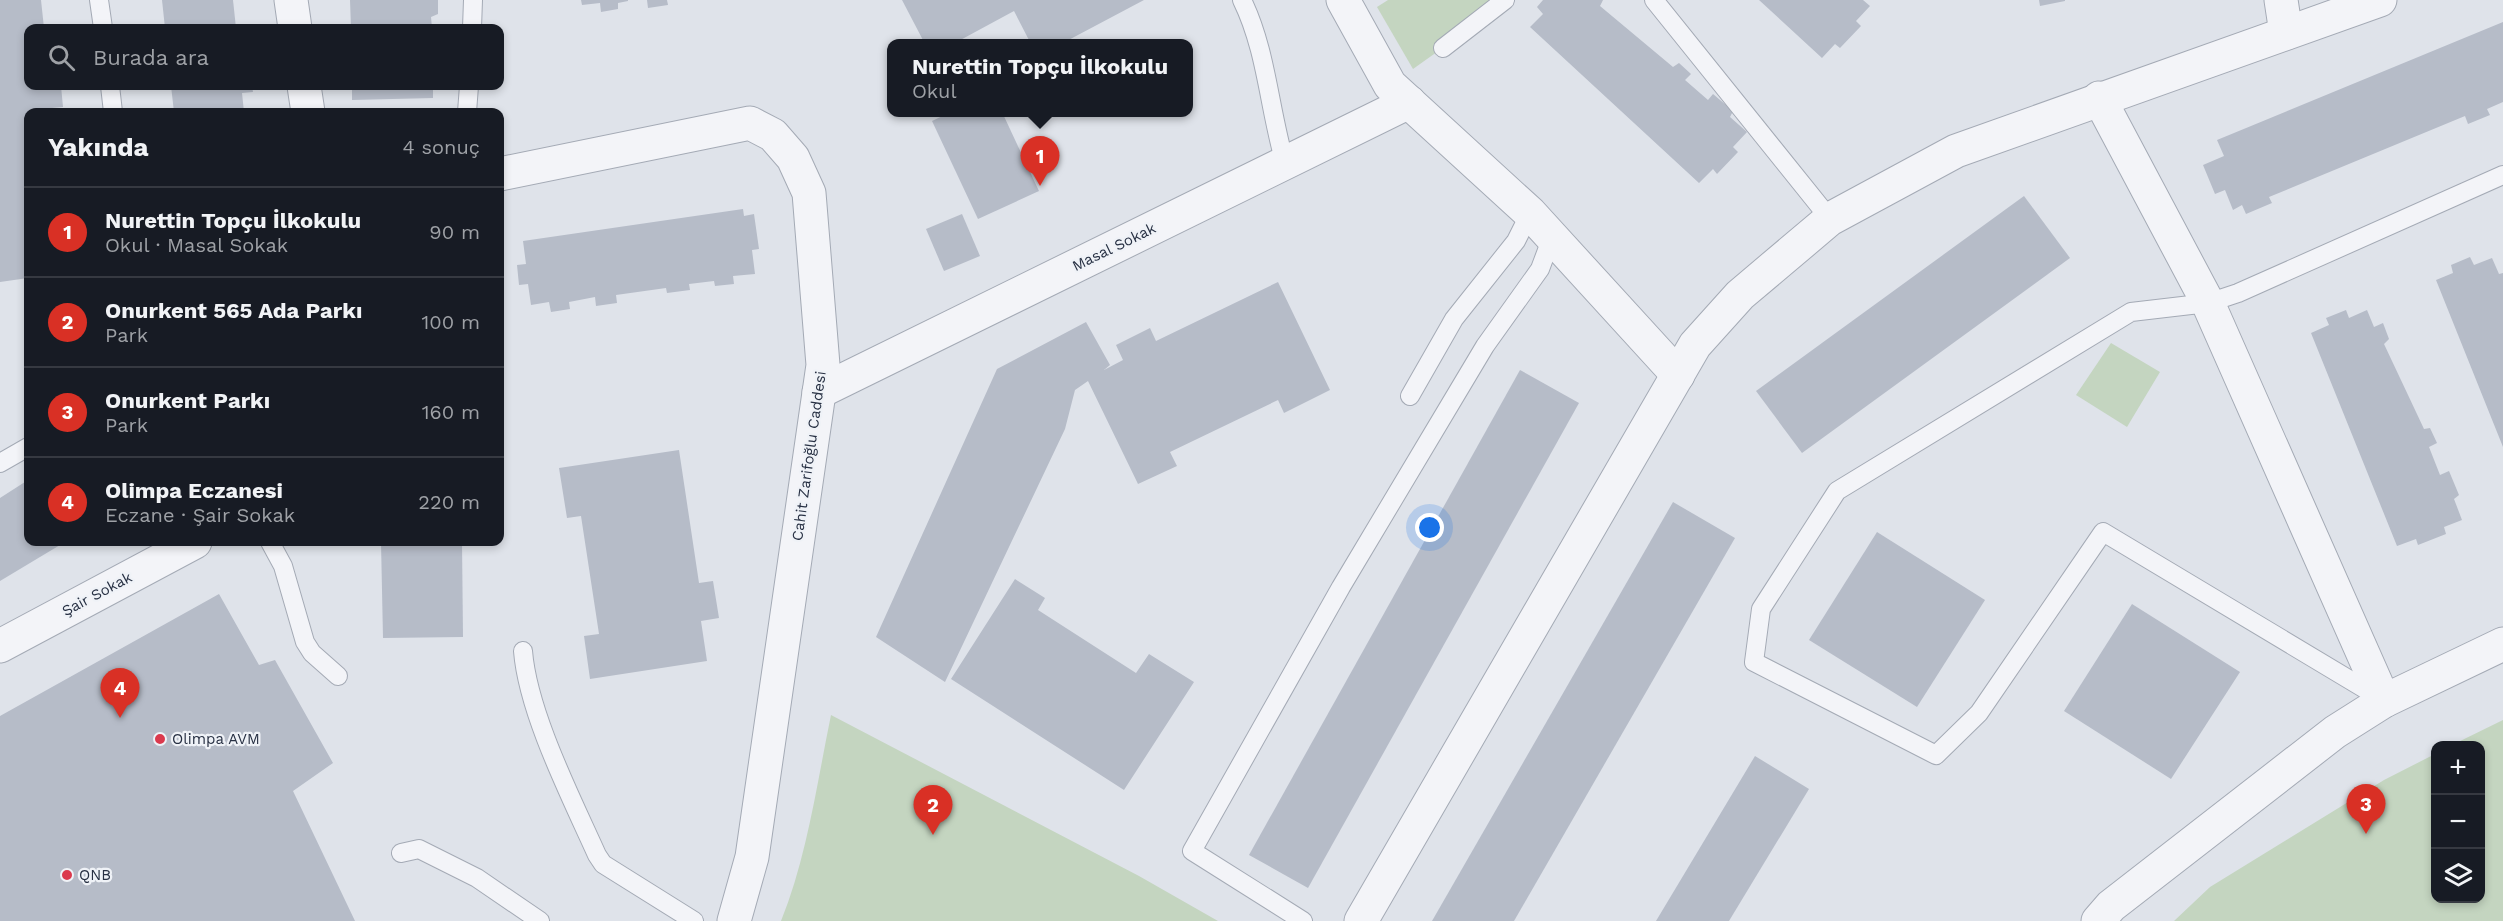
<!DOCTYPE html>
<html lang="tr">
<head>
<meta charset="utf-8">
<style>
	:root { --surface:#171b24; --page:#242831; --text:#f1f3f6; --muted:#9ea1a6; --line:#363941; --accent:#d93025 }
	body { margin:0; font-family:"Work Sans",sans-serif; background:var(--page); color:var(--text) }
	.controls { position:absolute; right:18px; bottom:18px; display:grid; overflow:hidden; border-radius:12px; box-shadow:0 3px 9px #0003 }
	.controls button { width:54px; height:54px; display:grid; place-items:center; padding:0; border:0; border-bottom:2px solid var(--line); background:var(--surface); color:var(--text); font:30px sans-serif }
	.you { position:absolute; left:1430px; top:528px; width:21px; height:21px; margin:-15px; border:4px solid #fff; border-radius:50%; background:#1a73e8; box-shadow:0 0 0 9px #1a73e833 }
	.badge { display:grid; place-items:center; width:39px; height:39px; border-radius:50%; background:var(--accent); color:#fff; font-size:20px; font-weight:700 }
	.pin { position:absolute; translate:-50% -50px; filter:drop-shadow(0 2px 3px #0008) }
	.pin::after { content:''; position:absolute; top:32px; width:21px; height:18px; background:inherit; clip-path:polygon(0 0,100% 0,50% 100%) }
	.popup { position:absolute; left:887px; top:39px; width:306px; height:78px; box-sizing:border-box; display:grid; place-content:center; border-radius:12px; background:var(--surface); filter:drop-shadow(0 2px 4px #0005); font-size:20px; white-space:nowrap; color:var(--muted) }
	.popup b { font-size:22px; color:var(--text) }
	.popup::after { content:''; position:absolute; left:50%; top:100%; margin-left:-12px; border:12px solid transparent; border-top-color:var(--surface) }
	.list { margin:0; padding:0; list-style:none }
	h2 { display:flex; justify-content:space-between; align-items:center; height:78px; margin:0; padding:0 24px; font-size:26px }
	h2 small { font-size:20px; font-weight:400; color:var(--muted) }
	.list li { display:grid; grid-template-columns:39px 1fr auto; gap:18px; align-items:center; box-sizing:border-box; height:90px; padding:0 24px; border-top:2px solid var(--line) }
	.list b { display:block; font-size:22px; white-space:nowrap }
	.list p { margin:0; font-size:20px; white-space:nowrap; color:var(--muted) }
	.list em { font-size:20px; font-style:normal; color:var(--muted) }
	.icon { flex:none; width:33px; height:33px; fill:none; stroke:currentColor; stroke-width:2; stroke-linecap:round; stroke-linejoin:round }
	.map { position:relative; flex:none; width:2503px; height:921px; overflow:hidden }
	.search { position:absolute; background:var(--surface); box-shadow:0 3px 9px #0003; left:24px; top:24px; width:480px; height:66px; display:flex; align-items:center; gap:15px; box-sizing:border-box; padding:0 21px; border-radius:12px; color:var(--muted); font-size:22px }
	.panel { position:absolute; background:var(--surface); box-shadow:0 3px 9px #0003; left:24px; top:108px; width:480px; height:438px; border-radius:12px }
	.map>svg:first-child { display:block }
</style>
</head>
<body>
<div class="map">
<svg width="2503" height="921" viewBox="0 0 2503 921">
	<rect width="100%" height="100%" fill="#dfe3ea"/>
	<g fill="#c4d5c0">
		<path d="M1388 0H1510L1413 69 1377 7Z"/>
		<path d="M2111 343 2160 372 2127 427 2076 395Z"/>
		<path d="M831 715 1139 876 1218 921H781C807 857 817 783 831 715Z"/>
		<path d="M2503 720V921H2174L2210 887 2384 780 2435 754 2436 898H2480V746L2452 745Z"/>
	</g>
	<g fill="#b6bcc8">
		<path d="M0 0H41L44 28H28V86H61L63 107 52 108V112H28V278L0 282Z"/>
		<path d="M162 0H233L236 28H165Z"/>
		<path d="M350 0H438V14L431 17 432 28H351Z"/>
		<path d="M581 0H628V1L618 3V9L601 12 600 3 582 5Z"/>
		<path d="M647 0H667L668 5 648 8Z"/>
		<path d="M902 0H1144L1061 44H1031L1014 11 953 44H925Z"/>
		<path d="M1543 0H1603L1600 6 1673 67 1679 63 1691 74 1685 80 1708 100 1713 94 1733 111 1730 117 1747 132 1733 147 1738 152 1717 174 1713 169 1699 183 1530 27 1543 14 1537 7Z"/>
		<path d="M1759 0H1863L1870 6 1856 21 1861 26 1840 48 1835 44 1822 58Z"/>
		<path d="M2039 0H2065V1L2040 6Z"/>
		<path d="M2503 22V102L2487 109 2490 115 2468 124 2465 116 2269 197 2272 203 2246 214 2242 205 2233 210 2225 190 2215 194 2203 165 2224 156 2217 140Z"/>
		<path d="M171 86H252L253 92 242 93 244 112H174Z"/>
		<path d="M352 86H433V98L352 100Z"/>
		<path d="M951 112H1002L1039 191 978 219 932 121Z"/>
		<path d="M2024 196 2070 258 1802 453 1756 391Z"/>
		<path d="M743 209 744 216 754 214 759 249 752 250 755 274 733 276 734 284 715 286 714 281 689 284 690 290 667 293 666 288 616 295 617 303 596 306 595 297 569 302 570 309 551 312 549 302 531 305 528 284 519 285 517 265 526 264 523 241Z"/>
		<path d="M962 214 980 256 944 271 926 229Z"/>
		<path d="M2470 257 2474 265 2492 258 2499 274 2503 273V447L2436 280 2453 273 2451 265Z"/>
		<path d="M1278 282 1330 390 1284 413 1278 400 1170 452 1177 466 1138 484 1088 381 1075 390 1065 429 945 682 876 637 997 369 1086 322 1110 365 1104 370 1123 360 1116 345 1150 328 1156 341Z"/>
		<path d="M2346 310 2349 318 2367 310 2374 327 2383 323 2389 339 2384 344 2424 429 2430 428 2437 443 2429 447 2440 475 2449 471 2459 495 2454 499 2462 520 2444 527 2446 534 2418 545 2416 539 2397 546 2311 333 2329 325 2326 318Z"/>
		<path d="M1520 370 1579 403 1308 888 1249 855Z"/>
		<path d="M679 450 699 583 713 581 719 618 701 621 707 661 590 679 584 636 599 634 581 516 567 518 559 468Z"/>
		<path d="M28 480V542H65L0 581V498Z"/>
		<path d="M1673 502 1735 538 1514 921H1432Z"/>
		<path d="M1877 532 1985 600 1917 707 1809 640Z"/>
		<path d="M381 542H462L463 637 383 638Z"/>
		<path d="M1015 579 1045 598 1038 610 1136 673 1149 654 1194 682 1124 790 951 679Z"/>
		<path d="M219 594 259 665 275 660 333 763 293 791 355 921H0V716Z"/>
		<path d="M2132 604 2240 672 2171 779 2064 711Z"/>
		<path d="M1755 756 1809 789 1729 921H1656Z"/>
	</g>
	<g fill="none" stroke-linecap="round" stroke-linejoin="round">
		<defs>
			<g id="service">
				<path d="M99 0 103 28"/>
				<path d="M1242 0C1267 51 1269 109 1285 163"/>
				<path d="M1654 0 1830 219"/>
				<path d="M472 28 473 0"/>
				<path d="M1443 48 1505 0"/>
				<path d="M110 86 113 112"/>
				<path d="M467 112 469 86"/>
				<path d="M1410 396 1454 319 1516 241 1530 213"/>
				<path d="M0 463 28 447"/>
				<path d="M270 542 283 566 305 642 312 653 338 676"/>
				<path d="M523 651C528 713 571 797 597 855L603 864 694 921"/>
				<path d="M2380 698 2103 532 1979 713 1936 755 1754 662 1761 609 1837 491 2131 312 2208 303 2238 293 2503 175"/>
				<path d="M401 853 419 849 477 878 540 921"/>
				<path d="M1303 921 1192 851 1341 587 1485 346 1540 269 1552 237"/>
			</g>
			<g id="minor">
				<path d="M291 0 295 28"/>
				<path d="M1343 0 1390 85 1530 213 1678 375"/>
				<path d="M2281 0 2286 33"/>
				<path d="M304 86 308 112"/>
				<path d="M2099 98 2208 303 2384 701"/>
				<path d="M500 174 750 123 773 135 793 158 809 193 823 365 752 857 734 921"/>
				<path d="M819 392 1409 102"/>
				<path d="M0 646 195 542"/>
				<path d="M1361 921 1695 345 1740 295 1830 219 1956 151 2380 0"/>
				<path d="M2098 921 2111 906 2335 732 2384 701 2503 644"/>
			</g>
		</defs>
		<use href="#service" stroke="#a4aab5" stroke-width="20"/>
		<use href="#minor" stroke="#a4aab5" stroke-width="35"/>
		<use href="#service" stroke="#f3f4f8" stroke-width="18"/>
		<use href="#minor" stroke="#f3f4f8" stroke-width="33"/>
	</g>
	<g fill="#db394d" stroke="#eff2f7" stroke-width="2">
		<circle cx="160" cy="739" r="6"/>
		<circle cx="67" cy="875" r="6"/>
	</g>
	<g text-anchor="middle" stroke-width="4.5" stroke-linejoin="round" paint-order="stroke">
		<g font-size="15" fill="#273043" stroke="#eff2f7">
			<text transform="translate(1114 247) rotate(-26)" y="5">Masal Sokak</text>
			<text transform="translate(809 456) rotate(-82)" y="5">Cahit Zarifoğlu Caddesi</text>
			<text transform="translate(97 594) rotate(-28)" y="5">Şair Sokak</text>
		</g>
		<g font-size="15" fill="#273043" stroke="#eff2f7" text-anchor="start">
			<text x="172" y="744">Olimpa AVM</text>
			<text x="79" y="880">QNB</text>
		</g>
	</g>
</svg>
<div class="controls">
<button>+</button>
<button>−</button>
<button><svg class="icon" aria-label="layers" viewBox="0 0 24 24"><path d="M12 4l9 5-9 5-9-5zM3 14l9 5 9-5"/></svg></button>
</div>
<div class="you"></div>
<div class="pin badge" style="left:1040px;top:186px">1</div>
<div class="popup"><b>Nurettin Topçu İlkokulu</b>Okul</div>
<div class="pin badge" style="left:933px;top:835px">2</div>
<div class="pin badge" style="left:2366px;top:834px">3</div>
<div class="pin badge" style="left:120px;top:718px">4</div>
<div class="search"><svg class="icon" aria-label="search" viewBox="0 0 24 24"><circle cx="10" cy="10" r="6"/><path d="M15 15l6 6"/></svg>Burada ara</div>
<section class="panel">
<h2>Yakında<small>4 sonuç</small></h2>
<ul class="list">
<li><span class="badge">1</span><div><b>Nurettin Topçu İlkokulu</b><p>Okul · Masal Sokak</p></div><em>90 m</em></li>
<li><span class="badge">2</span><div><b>Onurkent 565 Ada Parkı</b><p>Park</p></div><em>100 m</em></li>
<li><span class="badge">3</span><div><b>Onurkent Parkı</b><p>Park</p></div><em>160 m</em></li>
<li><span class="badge">4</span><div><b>Olimpa Eczanesi</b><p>Eczane · Şair Sokak</p></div><em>220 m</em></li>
</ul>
</section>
</div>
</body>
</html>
